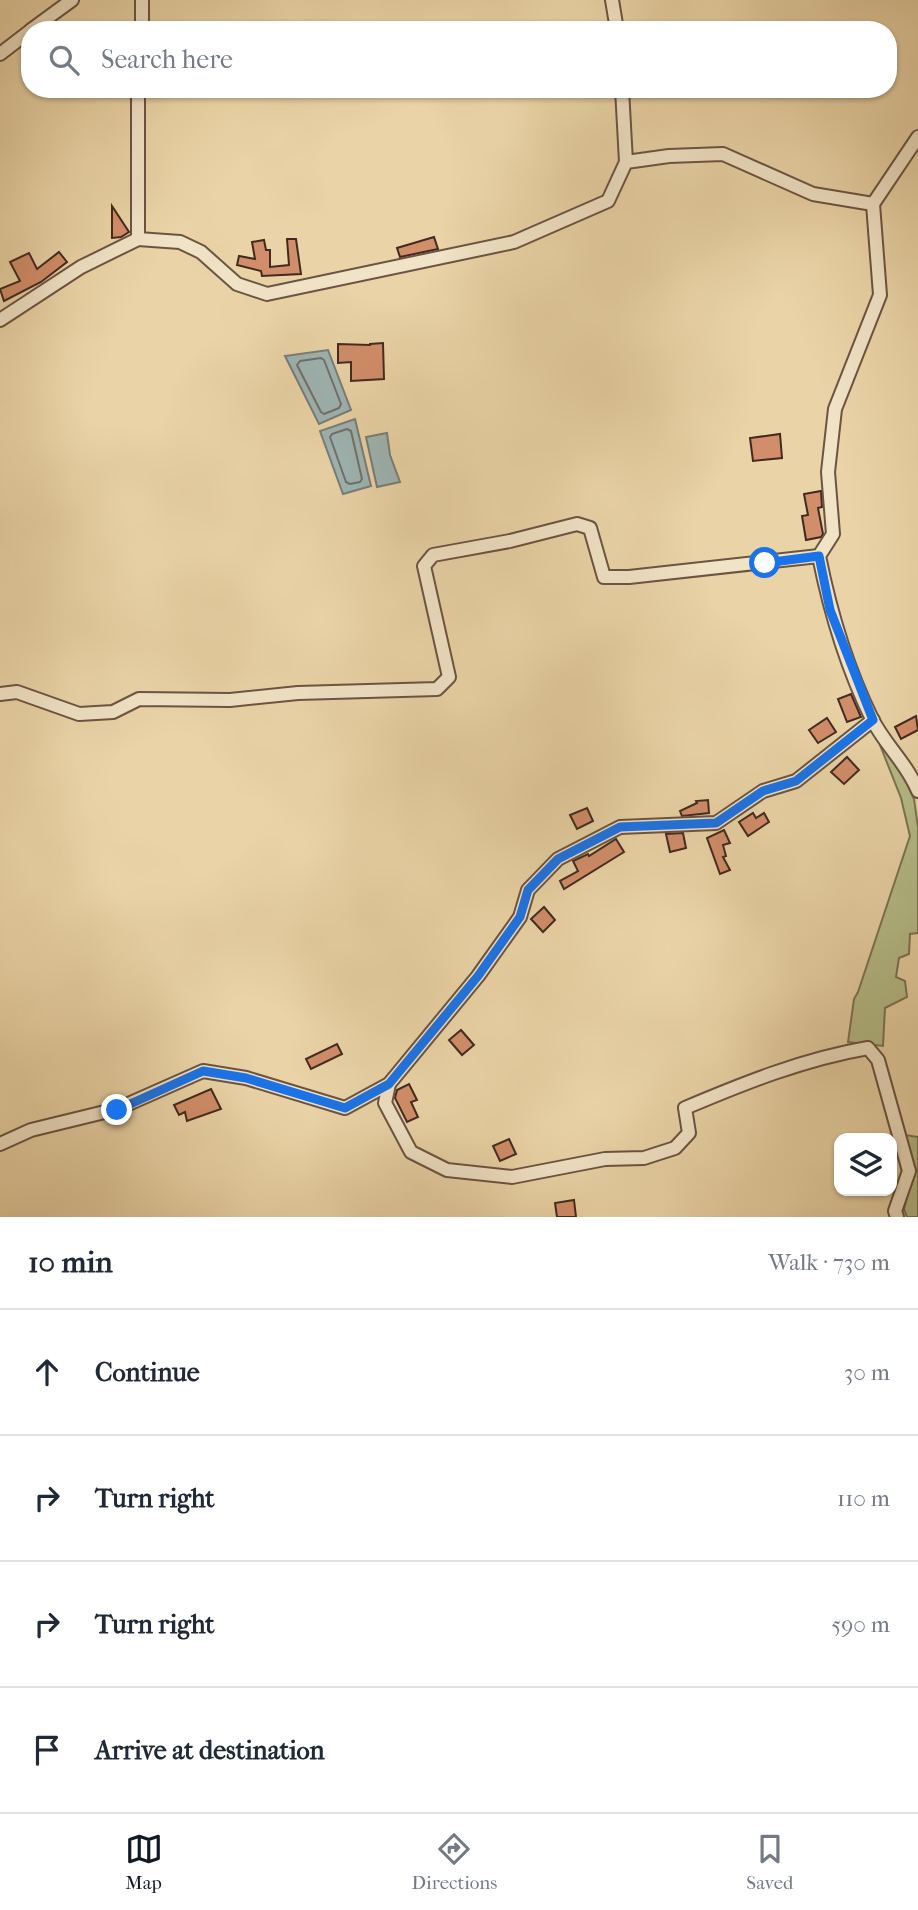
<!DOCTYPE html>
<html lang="en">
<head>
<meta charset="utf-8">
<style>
	:root { --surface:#fff; --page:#f2f2f3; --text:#1f2937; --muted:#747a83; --line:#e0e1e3; --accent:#111827 }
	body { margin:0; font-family:"IM FELL French Canon",serif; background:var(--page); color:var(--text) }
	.controls { position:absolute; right:21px; bottom:21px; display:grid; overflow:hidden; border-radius:14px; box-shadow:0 2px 5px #0004 }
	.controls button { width:63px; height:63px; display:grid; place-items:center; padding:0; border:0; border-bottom:2px solid var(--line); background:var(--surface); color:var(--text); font:35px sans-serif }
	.stop { position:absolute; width:21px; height:21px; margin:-16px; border:5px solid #1a73e8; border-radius:50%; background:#fff }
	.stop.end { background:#1a73e8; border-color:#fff; box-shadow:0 2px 7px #0008 }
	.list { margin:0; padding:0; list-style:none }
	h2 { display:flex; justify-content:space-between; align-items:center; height:91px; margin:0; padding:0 28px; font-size:30px }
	h2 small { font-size:23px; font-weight:400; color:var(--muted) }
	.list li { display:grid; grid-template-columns:46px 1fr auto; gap:21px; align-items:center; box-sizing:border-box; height:126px; padding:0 28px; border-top:2px solid var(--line) }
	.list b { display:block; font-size:26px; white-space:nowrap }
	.list em { font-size:23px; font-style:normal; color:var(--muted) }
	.icon { flex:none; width:38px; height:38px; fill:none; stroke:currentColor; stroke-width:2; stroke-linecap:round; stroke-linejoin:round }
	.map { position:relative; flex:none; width:918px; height:1217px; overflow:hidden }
	.search { position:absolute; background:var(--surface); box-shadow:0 2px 5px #0004; left:21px; right:21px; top:21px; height:77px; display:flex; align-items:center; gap:18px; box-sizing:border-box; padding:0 24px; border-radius:28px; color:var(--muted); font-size:26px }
	.sheet { height:595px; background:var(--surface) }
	nav { display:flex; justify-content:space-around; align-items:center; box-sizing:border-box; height:98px; border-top:2px solid var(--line); background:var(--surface); font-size:19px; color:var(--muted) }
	nav a { display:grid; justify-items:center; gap:4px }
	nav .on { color:var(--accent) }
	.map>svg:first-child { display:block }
</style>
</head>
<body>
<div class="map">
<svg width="918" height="1217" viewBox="0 0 918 1217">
	<rect width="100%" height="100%" fill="#ead4a7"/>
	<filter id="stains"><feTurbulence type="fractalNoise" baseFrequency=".00286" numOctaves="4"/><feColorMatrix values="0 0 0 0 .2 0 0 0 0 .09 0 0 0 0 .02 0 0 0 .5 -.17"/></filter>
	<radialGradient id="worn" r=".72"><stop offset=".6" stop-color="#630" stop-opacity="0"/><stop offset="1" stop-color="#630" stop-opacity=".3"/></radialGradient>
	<g fill="#b5bd89" stroke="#7b7454" stroke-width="2">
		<path d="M878 740 894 754 914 799 918 827V933L910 934 909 954 899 958 896 977 905 981 907 997 885 1008 883 1046 848 1042 854 999 858 992 910 836 901 798Z"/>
		<path d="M905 1135 918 1137V1217H907L904 1209 914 1171Z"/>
	</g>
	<g fill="#9eb5b4" stroke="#797d79" stroke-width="2">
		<path d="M328 350 351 410 319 424 285 356Z"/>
		<path d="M355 419 371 486 343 494 320 431Z"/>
		<path d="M387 433 390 455 400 482 377 487 366 437Z"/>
	</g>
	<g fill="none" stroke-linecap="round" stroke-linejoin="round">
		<g stroke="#70706a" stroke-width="2">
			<path d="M321 358 324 360 341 404 339 408 324 414 321 412 297 365 300 361Z"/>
			<path d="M347 429 351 431 362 479 360 482 350 484 346 482 330 437 332 434Z"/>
		</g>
	</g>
	<g fill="#d28e6a" stroke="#412a20" stroke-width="2">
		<path d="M112 206 129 232 121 237 112 238Z"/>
		<path d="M434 237 438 249 400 257 397 248Z"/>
		<path d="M287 239H296L301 274 262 276 261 271 237 265 239 256 255 259 252 242 264 240 266 250H270V267L289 265Z"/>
		<path d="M59 252 67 262 41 282 4 301 0 289 20 281 10 262 29 253 37 269Z"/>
		<path d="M383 343 384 379 351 381V362L338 363V344L370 345V344Z"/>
		<path d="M780 434 782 458 753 461 750 438Z"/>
		<path d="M821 491 822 507 818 508 823 534 821 537 806 540 802 516 808 515 804 494Z"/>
		<path d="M851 694 861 717 847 722 838 699Z"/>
		<path d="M916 716 918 730 901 739 895 727Z"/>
		<path d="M827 718 836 732 818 743 809 730Z"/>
		<path d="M847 757 859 770 844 784 831 772Z"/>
		<path d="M708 800 709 813 682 816 680 811 697 803 696 801Z"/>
		<path d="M587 808 593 821 577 829 570 815Z"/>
		<path d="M753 813 756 818 764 813 769 822 748 836 739 822Z"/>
		<path d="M724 830 730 843 723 845 726 856 723 857 730 870 720 874 707 838Z"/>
		<path d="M683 833 686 848 670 852 666 834Z"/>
		<path d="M616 839 624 852 564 889 560 881 578 871 573 861 588 854 589 856Z"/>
		<path d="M544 907 555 920 543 932 531 919Z"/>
		<path d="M461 1030 474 1045 462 1055 449 1040Z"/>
		<path d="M337 1044 342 1054 311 1069 306 1059Z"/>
		<path d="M409 1084 417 1100 411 1102 418 1117 407 1122 395 1098 397 1090Z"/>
		<path d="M211 1089 221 1109 187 1121 185 1112 179 1115 174 1105Z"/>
		<path d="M509 1139 516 1154 500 1161 493 1146Z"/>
		<path d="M574 1200 576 1217H557L555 1203Z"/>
	</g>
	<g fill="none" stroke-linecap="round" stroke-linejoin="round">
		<defs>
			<g id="street">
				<path d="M142 0V30"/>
				<path d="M612 0 617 30"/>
				<path d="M31 30 72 0"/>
				<path d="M0 54 30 31"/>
				<path d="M622 89 626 162"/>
				<path d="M873 204 918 137"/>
				<path d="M138 239 180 242 201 252 237 284 267 294 514 242 608 201 626 162 669 156 723 154 813 194 873 204 880 295 835 409 828 472 833 534 819 556C830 611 847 668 872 719 885 745 906 762 918 791"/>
				<path d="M0 320 81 267 138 239V89"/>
				<path d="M0 694 17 692 79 714 113 712 139 699 230 700 298 693 437 689 449 677 424 566 433 555 510 541 577 524 590 528 604 577H629L819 556"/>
				<path d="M389 1084 385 1103 411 1152 447 1170 512 1177 605 1159 644 1158 675 1148 689 1133 685 1108C744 1083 804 1059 868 1048L878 1060 909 1171 895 1211 897 1217"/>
				<path d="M0 1144 31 1130 117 1109 203 1071 246 1078 345 1108 389 1084 478 976 520 917 528 890 558 859 620 827 716 823 763 791 796 781 873 720"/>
			</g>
		</defs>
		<use href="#street" stroke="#6b5442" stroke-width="16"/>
		<use href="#street" stroke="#f1e3c6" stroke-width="12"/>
	</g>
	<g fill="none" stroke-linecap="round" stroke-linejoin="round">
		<path stroke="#1a73e8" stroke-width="9" d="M117 1110 203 1071 246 1078 345 1108 389 1084 478 976 520 917 528 890 558 859 620 827 716 823 763 791 796 781 873 720 830 610 819 556 765 563"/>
	</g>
	<rect width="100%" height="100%" filter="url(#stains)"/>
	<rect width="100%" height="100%" fill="url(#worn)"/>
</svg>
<div class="controls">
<button><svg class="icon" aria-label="layers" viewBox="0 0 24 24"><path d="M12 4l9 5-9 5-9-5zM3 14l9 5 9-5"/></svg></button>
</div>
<div class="stop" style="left:765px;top:563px"></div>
<div class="stop end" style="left:117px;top:1110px"></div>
<div class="search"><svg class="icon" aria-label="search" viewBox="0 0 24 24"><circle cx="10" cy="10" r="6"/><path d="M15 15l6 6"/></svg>Search here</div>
</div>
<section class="sheet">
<h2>10 min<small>Walk · 730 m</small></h2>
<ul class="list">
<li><svg class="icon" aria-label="ahead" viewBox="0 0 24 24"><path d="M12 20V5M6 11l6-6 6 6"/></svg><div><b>Continue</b></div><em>30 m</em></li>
<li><svg class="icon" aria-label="right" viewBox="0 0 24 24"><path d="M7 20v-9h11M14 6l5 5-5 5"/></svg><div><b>Turn right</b></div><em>110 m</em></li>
<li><svg class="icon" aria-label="right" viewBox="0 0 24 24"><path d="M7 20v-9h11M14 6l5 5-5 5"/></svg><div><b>Turn right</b></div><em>590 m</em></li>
<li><svg class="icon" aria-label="arrive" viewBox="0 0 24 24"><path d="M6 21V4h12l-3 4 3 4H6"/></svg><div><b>Arrive at destination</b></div></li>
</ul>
</section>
<nav>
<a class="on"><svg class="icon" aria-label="map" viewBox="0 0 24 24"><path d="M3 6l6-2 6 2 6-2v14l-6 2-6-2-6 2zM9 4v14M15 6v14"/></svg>Map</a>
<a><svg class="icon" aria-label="directions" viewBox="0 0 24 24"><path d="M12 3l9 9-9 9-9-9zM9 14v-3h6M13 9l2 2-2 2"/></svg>Directions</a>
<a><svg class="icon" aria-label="saved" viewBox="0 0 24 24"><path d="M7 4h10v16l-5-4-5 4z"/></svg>Saved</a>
</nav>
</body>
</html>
